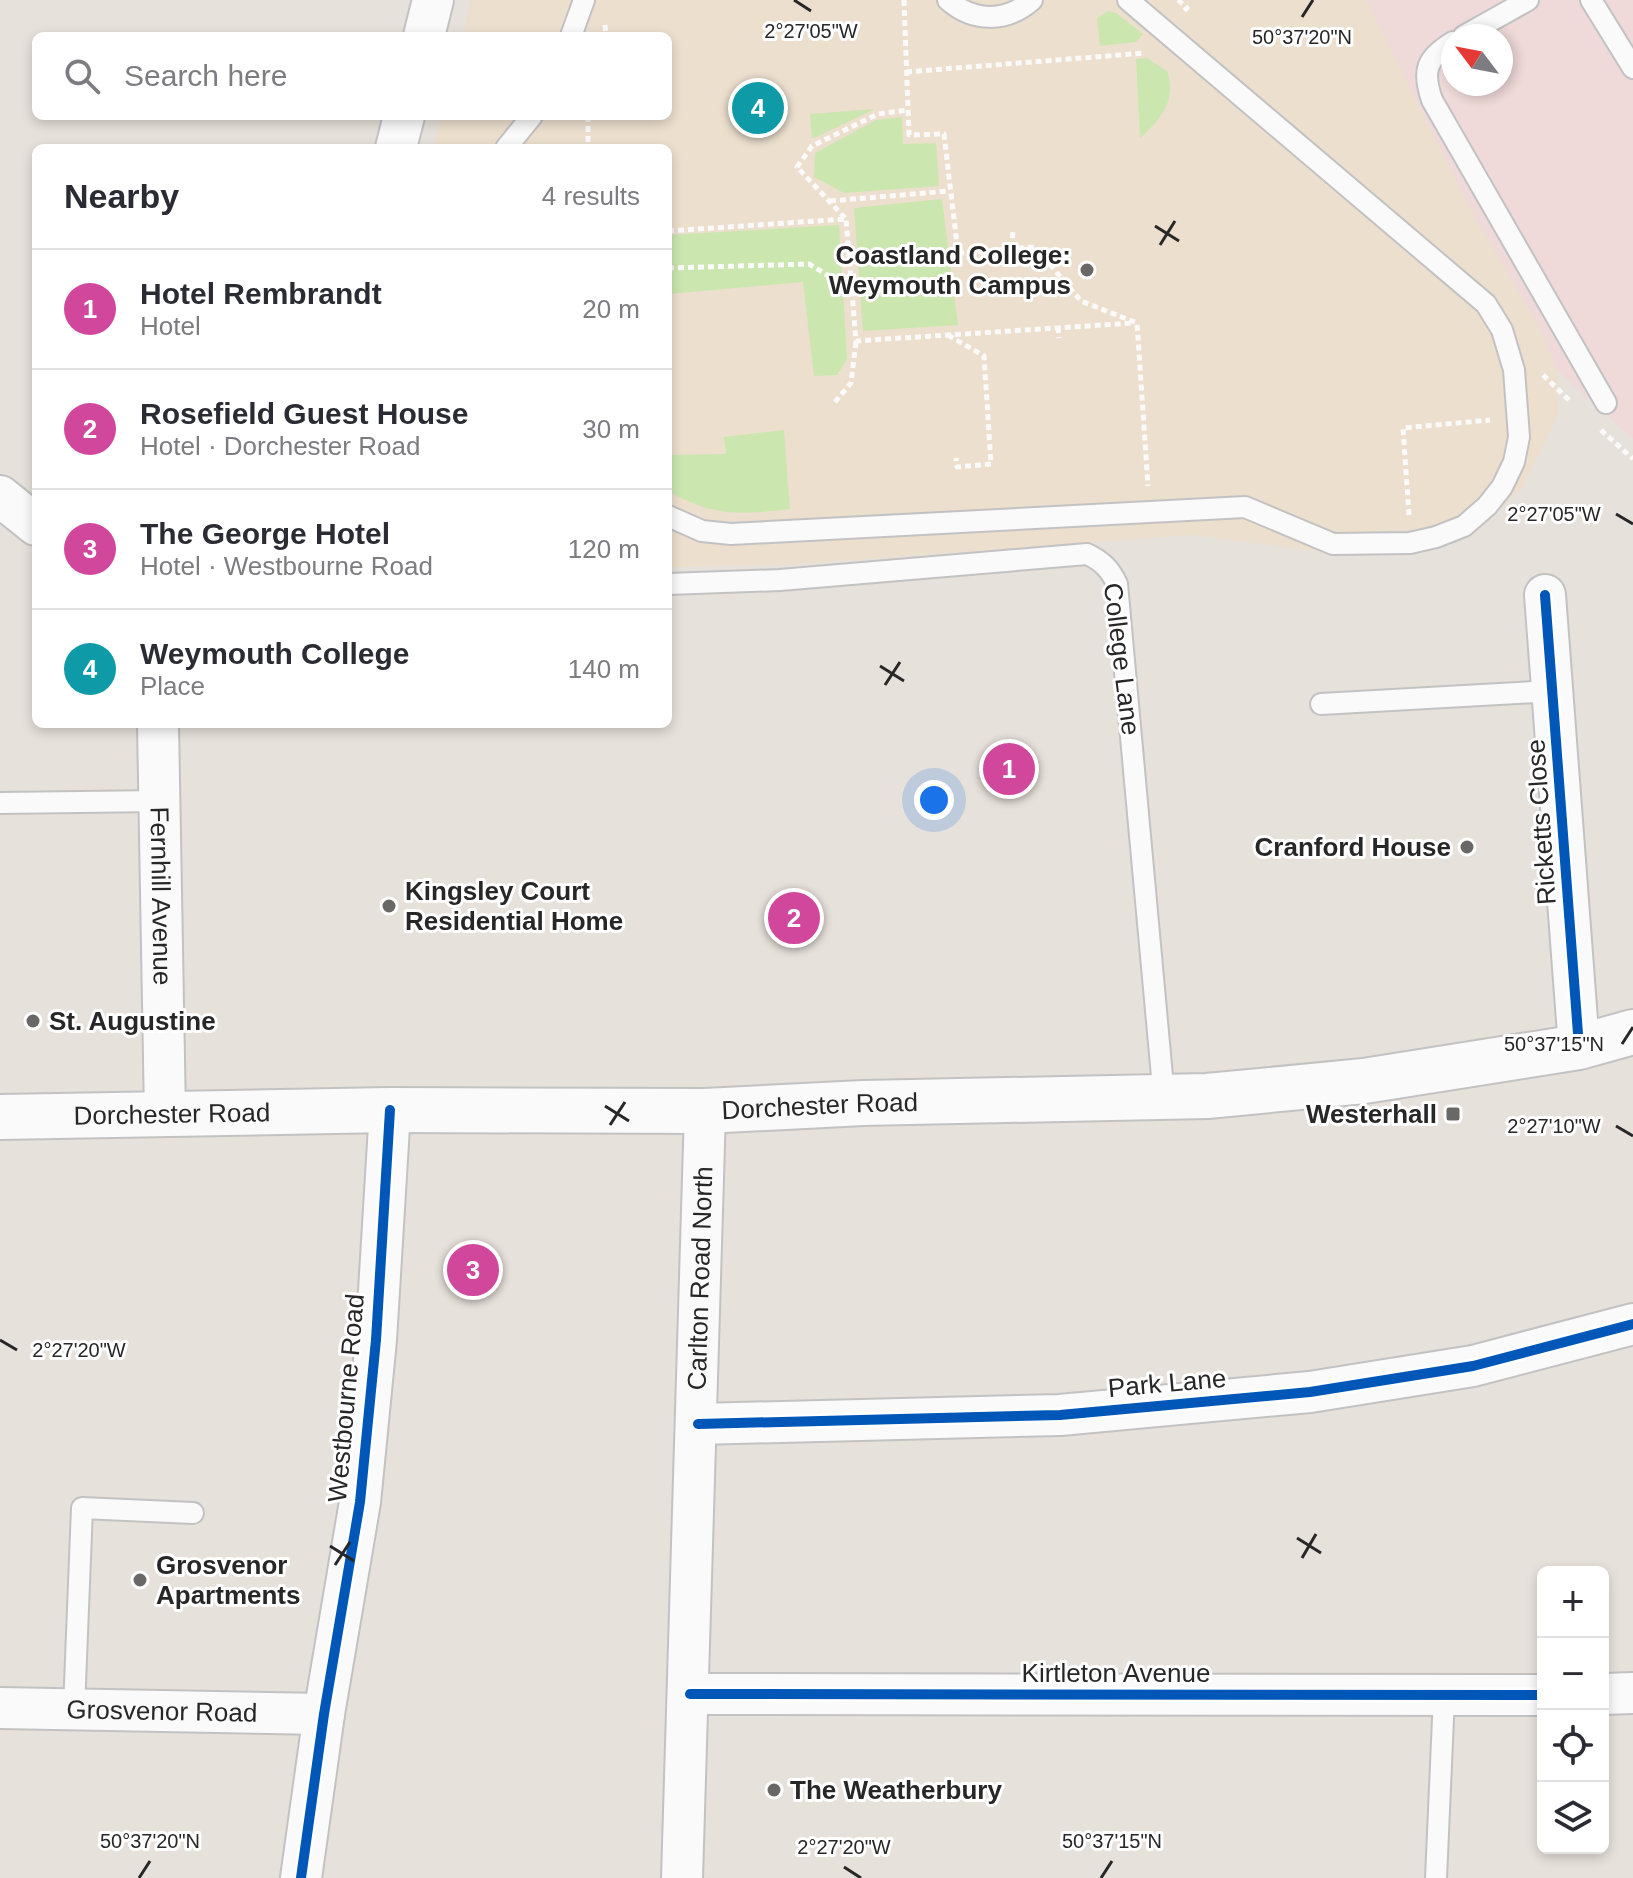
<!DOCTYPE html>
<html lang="en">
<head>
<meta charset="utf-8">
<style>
	:root { --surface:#fff; --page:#f2f2f3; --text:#2b2b33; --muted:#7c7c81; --line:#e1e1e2; --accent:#111827 }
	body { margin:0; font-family:Arial,sans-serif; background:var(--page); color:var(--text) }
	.controls { position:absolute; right:24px; bottom:24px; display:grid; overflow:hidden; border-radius:12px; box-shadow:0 4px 12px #0003 }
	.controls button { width:72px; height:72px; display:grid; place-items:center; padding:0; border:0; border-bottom:2px solid var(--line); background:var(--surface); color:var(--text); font:40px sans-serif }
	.compass { position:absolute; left:1441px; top:24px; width:72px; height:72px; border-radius:50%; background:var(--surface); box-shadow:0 4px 12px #0003; rotate:302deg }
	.you { position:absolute; left:934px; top:800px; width:28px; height:28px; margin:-20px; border:6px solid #fff; border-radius:50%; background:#1a73e8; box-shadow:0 0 0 12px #1a73e833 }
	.badge { display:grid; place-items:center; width:52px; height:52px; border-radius:50%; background:var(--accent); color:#fff; font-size:26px; font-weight:700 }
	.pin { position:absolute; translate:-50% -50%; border:4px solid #fff; box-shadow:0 2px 8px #0006 }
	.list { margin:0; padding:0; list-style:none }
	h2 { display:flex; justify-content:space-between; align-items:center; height:104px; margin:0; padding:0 32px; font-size:34px }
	h2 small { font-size:26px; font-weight:400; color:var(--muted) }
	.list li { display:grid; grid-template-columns:52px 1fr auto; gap:24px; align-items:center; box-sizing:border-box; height:120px; padding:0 32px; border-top:2px solid var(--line) }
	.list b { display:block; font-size:30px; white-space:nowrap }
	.list p { margin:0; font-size:26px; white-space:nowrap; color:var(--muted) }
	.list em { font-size:26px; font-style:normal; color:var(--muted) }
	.icon { flex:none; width:44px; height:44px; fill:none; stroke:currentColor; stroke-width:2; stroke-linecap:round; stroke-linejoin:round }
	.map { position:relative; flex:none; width:1633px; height:1878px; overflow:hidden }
	.search { position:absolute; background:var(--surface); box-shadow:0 4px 12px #0003; left:32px; top:32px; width:640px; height:88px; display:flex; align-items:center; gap:20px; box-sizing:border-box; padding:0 28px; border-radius:12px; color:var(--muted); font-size:30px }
	.panel { position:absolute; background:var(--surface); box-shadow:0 4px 12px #0003; left:32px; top:144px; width:640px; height:584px; border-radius:12px }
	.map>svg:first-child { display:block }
</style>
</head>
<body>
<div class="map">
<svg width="1633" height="1878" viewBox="0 0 1633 1878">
	<rect width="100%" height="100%" fill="#e7e1db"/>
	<path fill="#ecdfce" d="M471 0H1366L1473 214 1539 327 1558 371V415L1522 488 1475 534 1419 549 1347 555 1192 535 781 565 668 567V148H433L442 116H668V36H463Z"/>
	<path fill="#efd9d9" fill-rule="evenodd" d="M1366 0H1633V439L1558 371 1539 327 1473 214ZM1453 36H1501V84H1453Z"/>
	<g fill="#cce6b0">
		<path d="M1108 11 1116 13 1143 34 1136 42 1100 46 1097 18Z"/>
		<path d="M1147 58 1167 71C1177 100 1161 119 1140 138L1136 59Z"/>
		<path d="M875 109 812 139 810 114Z"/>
		<path d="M902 117 903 144 936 143 939 186 844 193 814 177 815 153 876 120Z"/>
		<path d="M942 199 958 325 863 331 854 208Z"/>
		<path d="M839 225 847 359 837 375 814 376 803 282 668 294V235Z"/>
		<path d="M784 430 790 509C739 515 714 517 668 491V455L726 454 724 437Z"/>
	</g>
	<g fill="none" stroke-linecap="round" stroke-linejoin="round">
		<defs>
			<g id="service">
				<path d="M948 0C973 22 1006 23 1032 0"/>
				<path d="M1591 0 1633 68"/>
				<path d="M571 36 584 0"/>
				<path d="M1464 36 1528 0"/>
				<path d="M1453 42C1426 58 1422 71 1432 100L1606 403"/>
				<path d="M506 148 532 116"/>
				<path d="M668 516 702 531 731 534 1245 507 1333 544 1410 543 1436 537 1464 526 1487 506 1502 487 1514 462 1519 437 1514 370 1502 330 1486 304 1128 0"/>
				<path d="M668 584 780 580 1087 554C1102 561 1110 569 1117 584L1164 1098"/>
				<path d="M1321 704 1553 691"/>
				<path d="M0 803 160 801"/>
				<path d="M74 1709 82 1508 193 1513"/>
				<path d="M1436 1878 1444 1696"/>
			</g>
			<g id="minor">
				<path d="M424 36 433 0"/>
				<path d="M396 148 404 116"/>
				<path d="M0 496 36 525"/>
				<path d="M1545 595 1579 1047"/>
				<path id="s1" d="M158 724 165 1115"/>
				<path d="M698 1424 1060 1415 1310 1392 1473 1366 1633 1324"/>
				<path d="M690 1694 1543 1695"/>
				<path d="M1603 1694 1633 1693"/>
				<path id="s2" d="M0 1708 324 1714"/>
				<path d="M301 1878 324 1714 360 1502 376 1340 390 1110"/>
				<path id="s3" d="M682 1878 705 1111"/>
			</g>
			<g id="secondary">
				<path id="s4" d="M0 1117 390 1110 705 1111 863 1103 1207 1096 1364 1081 1579 1047 1633 1032"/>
			</g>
		</defs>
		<use href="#service" stroke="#c3c2c3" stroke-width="24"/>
		<use href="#minor" stroke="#c3c2c3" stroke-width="44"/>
		<use href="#secondary" stroke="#c3c2c3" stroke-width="48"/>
		<g stroke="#fbfafa" stroke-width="5" stroke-dasharray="6 4" stroke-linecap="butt">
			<path d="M904 0 909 135 944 134 958 253 1035 247 1081 301 1137 323 1148 486"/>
			<path d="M1178 0 1187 8 1182 13"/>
			<path d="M605 25 606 36"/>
			<path d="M906 72 1145 53"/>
			<path d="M588 116V148"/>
			<path d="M830 201 949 191"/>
			<path d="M845 218 797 167 812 146 878 114 908 110"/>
			<path d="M668 231 846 219 856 341 1133 323"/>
			<path d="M1012 248 1013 229"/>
			<path d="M668 268 809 264 852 290"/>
			<path d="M1058 327 1059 338"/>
			<path d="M948 335 984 356 991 464 957 467 956 458"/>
			<path d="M1543 375 1570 401"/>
			<path d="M835 402 851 383 856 341"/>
			<path d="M1601 430 1633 459"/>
			<path d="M1409 515 1403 428 1490 420"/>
		</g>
		<use href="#service" stroke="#fbfafa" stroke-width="20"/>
		<use href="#minor" stroke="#fbfafa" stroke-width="40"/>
		<use href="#secondary" stroke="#fbfafa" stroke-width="44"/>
		<defs>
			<g id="cycleway">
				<path d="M1545 595 1579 1047"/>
				<path d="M698 1424 1060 1415 1310 1392 1473 1366 1633 1324"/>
				<path d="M690 1694 1543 1695"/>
				<path d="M301 1878 324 1714 360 1502 376 1340 390 1110"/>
			</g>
		</defs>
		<use href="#cycleway" stroke="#fff" stroke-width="15"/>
		<use href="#cycleway" stroke="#0057b8" stroke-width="10"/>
	</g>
	<path fill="none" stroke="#272727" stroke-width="3" d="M794 0 811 11M1302 17 1313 0M1155 226 1179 241M1160 245 1175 221M1616 514 1633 524M880 666 904 681M885 685 900 662M1622 1044 1633 1027M605 1106 629 1121M610 1125 625 1102M1616 1126 1633 1136M0 1340 17 1350M1297 1538 1321 1553M330 1546 354 1561M1302 1558 1316 1534M335 1565 350 1542M844 1867 861 1878M139 1878 150 1861M1101 1878 1112 1861"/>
	<g fill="#6a6866" stroke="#fff" stroke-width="3">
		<circle cx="1087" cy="270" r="8"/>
		<circle cx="1467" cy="847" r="8"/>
		<circle cx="389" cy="906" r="8"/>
		<circle cx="33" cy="1021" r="8"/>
		<rect x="1445" y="1106" width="16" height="16" rx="4"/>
		<circle cx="140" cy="1580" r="8"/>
		<circle cx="774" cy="1790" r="8"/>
	</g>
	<g text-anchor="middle" stroke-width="6" stroke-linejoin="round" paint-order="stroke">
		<g font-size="26" font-weight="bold" fill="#272727" stroke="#fff" text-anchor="start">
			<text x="1071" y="264" text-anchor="end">Coastland College:<tspan x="1071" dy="30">Weymouth Campus</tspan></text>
			<text x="1451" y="856" text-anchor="end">Cranford House</text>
			<text x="405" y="900">Kingsley Court<tspan x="405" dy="30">Residential Home</tspan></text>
			<text x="49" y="1030">St. Augustine</text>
			<text x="1437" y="1123" text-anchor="end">Westerhall</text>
			<text x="156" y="1574">Grosvenor<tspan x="156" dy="30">Apartments</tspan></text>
			<text x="790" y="1799">The Weatherbury</text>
		</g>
		<g font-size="26" fill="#272727" stroke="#fff">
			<text transform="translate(1122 659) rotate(83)" y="9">College Lane</text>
			<text transform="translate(1541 822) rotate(-94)" y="9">Ricketts Close</text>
			<text dy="9" stroke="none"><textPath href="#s1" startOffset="172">Fernhill Avenue</textPath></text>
			<text dy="9" stroke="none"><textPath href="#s4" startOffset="820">Dorchester Road</textPath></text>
			<text dy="9" stroke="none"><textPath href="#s4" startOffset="172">Dorchester Road</textPath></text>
			<text dy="9" stroke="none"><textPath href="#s3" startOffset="600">Carlton Road North</textPath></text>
			<text transform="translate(1167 1383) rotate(-5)" y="9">Park Lane</text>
			<text transform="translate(346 1398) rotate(-85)" y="9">Westbourne Road</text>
			<text x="1116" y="1682">Kirtleton Avenue</text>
			<text dy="9" stroke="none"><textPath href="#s2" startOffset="162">Grosvenor Road</textPath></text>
		</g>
	</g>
	<g font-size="20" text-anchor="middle" fill="#272727" stroke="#fff" stroke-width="6" stroke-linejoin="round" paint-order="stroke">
		<text x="811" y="38">2°27'05"W</text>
		<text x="1302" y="44">50°37'20"N</text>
		<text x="1554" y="521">2°27'05"W</text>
		<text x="1554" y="1051">50°37'15"N</text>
		<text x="1554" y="1133">2°27'10"W</text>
		<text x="79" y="1357">2°27'20"W</text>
		<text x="150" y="1848">50°37'20"N</text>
		<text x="1112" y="1848">50°37'15"N</text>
		<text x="844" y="1854">2°27'20"W</text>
	</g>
</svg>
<div class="controls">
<button>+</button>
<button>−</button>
<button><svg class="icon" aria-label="locate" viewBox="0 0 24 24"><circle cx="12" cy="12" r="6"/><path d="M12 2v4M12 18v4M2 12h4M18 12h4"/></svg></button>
<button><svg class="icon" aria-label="layers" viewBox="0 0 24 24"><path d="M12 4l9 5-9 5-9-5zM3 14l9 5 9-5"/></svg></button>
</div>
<svg class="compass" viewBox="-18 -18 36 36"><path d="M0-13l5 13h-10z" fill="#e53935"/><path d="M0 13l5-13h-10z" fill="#7c7c81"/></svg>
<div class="you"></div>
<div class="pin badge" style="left:1009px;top:769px;background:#d1479c">1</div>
<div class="pin badge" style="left:794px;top:918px;background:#d1479c">2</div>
<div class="pin badge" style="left:473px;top:1270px;background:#d1479c">3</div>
<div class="pin badge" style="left:758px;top:108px;background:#0f9aa8">4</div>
<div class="search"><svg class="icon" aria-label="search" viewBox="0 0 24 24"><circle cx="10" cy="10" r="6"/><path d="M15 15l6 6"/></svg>Search here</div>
<section class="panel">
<h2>Nearby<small>4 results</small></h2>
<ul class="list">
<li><span class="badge" style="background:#d1479c">1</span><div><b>Hotel Rembrandt</b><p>Hotel</p></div><em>20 m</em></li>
<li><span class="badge" style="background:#d1479c">2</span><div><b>Rosefield Guest House</b><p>Hotel · Dorchester Road</p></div><em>30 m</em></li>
<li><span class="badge" style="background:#d1479c">3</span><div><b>The George Hotel</b><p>Hotel · Westbourne Road</p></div><em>120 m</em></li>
<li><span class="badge" style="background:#0f9aa8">4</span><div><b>Weymouth College</b><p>Place</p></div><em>140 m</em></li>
</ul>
</section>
</div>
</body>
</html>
